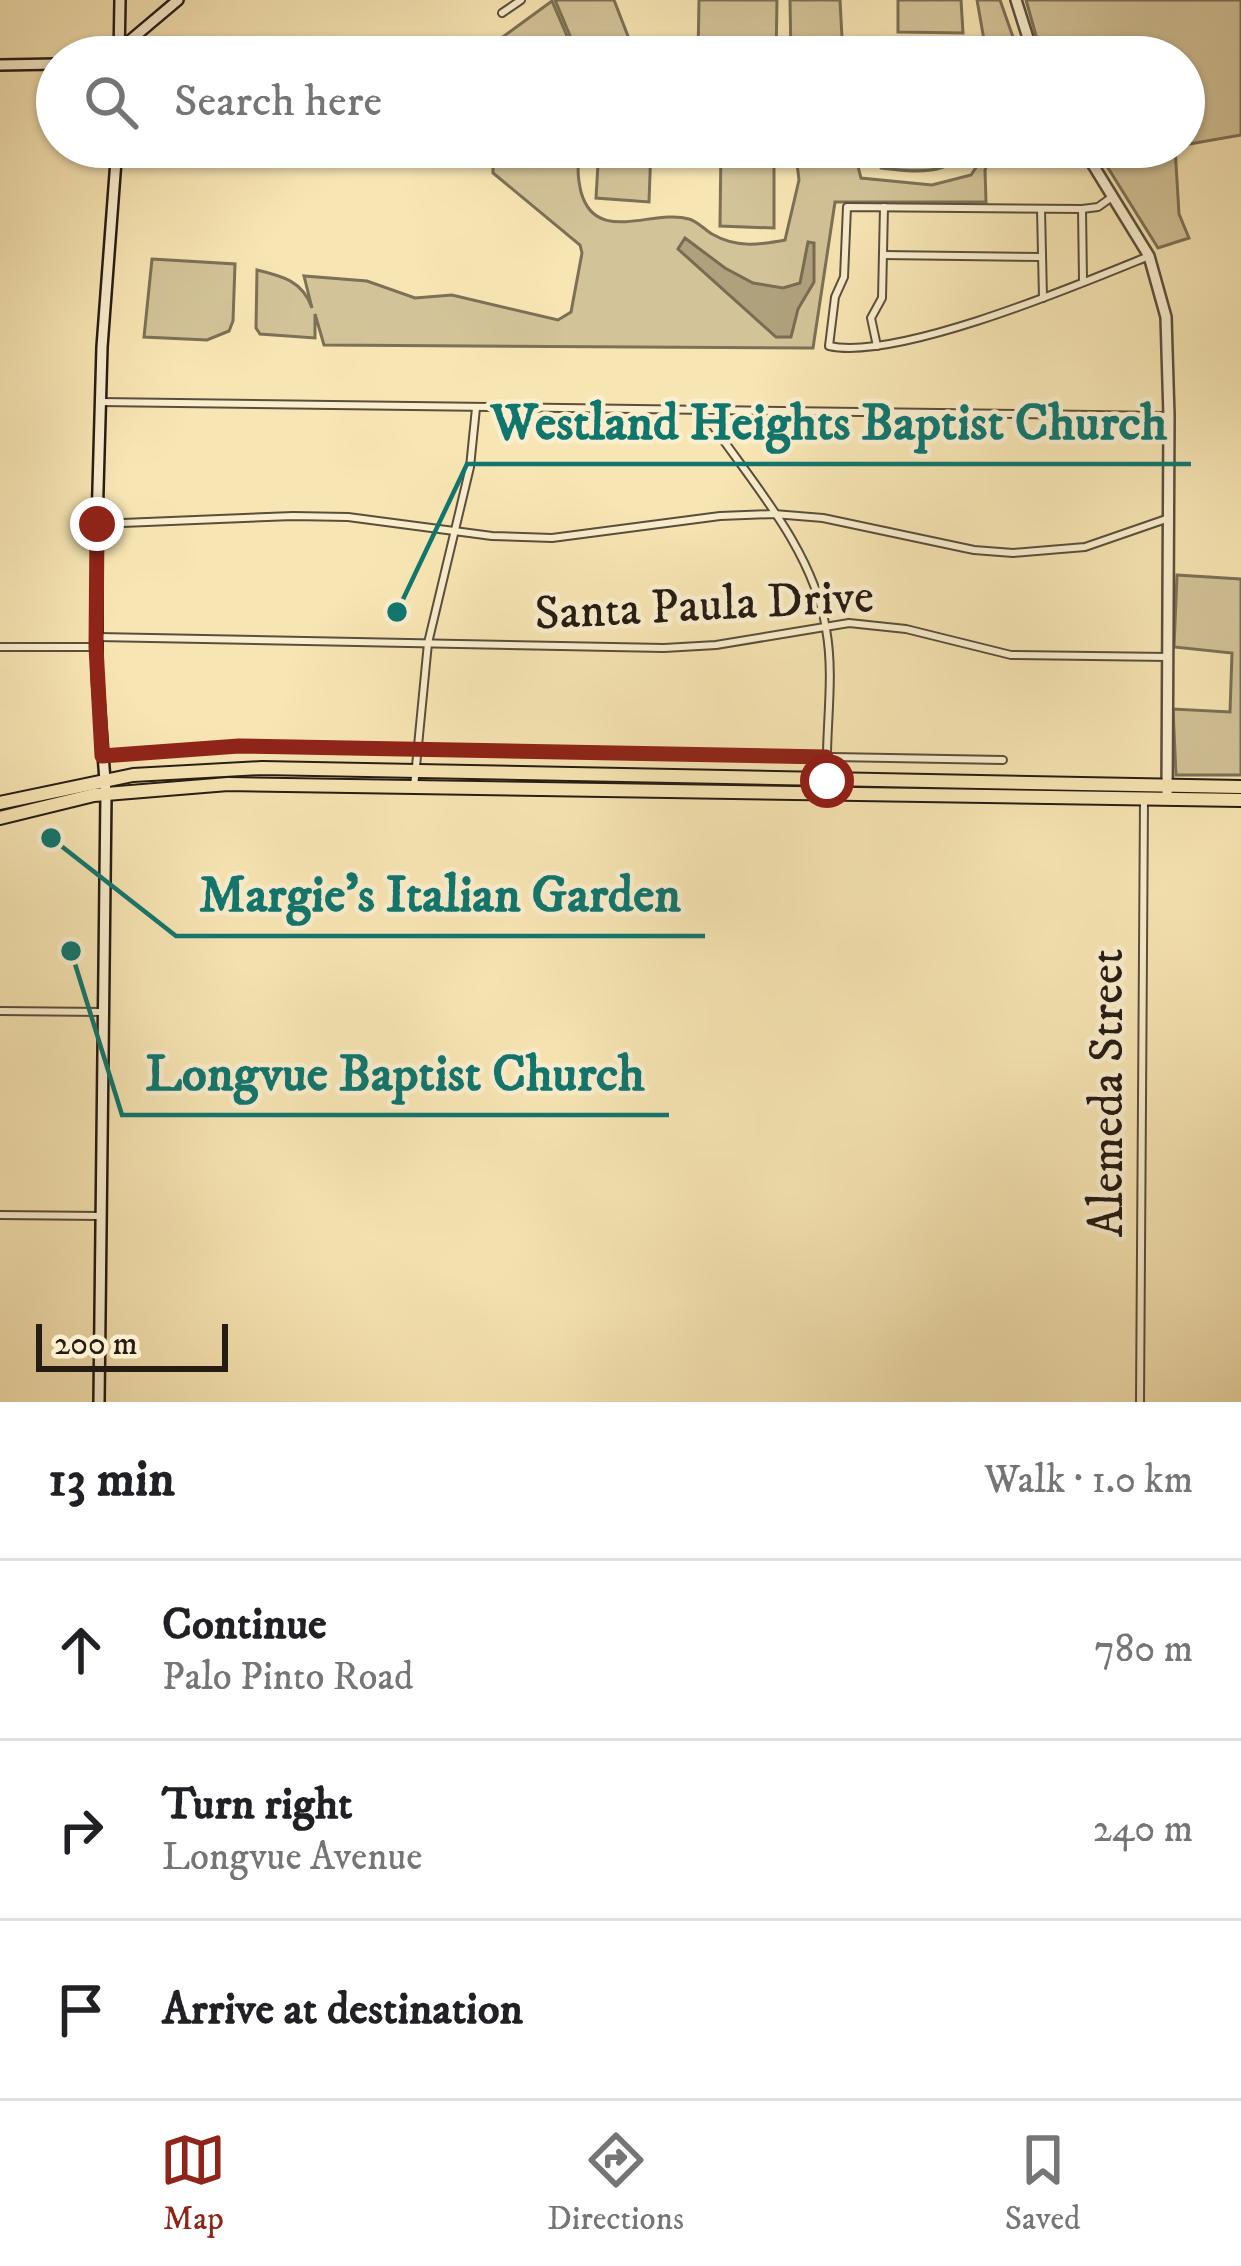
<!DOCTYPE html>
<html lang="en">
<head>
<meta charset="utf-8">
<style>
	:root { --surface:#fff; --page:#f6f6f6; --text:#202124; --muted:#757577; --line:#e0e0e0; --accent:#8f2418 }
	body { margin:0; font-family:"IM FELL DW Pica",serif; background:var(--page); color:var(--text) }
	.scale { position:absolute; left:36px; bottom:30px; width:192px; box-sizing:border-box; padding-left:12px; border:6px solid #261c14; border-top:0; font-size:33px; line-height:42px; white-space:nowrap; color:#261c14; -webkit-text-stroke:9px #faeece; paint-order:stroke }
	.stop { position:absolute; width:36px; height:36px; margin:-27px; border:9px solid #8f2418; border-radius:50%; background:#fff }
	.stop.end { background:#8f2418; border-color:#fff; box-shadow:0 3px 12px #0008 }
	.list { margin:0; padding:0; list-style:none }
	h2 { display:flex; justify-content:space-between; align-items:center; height:156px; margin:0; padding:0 48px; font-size:51px }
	h2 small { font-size:39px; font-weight:400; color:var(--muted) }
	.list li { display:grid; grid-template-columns:78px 1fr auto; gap:36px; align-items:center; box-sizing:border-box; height:180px; padding:0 48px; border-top:3px solid var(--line) }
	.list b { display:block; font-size:45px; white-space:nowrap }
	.list p { margin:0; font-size:39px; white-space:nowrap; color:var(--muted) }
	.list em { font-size:39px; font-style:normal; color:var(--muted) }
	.icon { flex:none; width:66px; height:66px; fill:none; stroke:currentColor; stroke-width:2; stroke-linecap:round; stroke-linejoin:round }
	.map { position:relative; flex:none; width:1241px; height:1402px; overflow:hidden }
	.search { position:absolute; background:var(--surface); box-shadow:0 3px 9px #0004; left:36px; right:36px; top:36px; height:132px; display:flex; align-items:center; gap:30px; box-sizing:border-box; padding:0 42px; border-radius:66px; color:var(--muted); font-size:45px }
	.sheet { height:696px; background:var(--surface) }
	nav { display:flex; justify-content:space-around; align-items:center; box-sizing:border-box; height:168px; border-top:3px solid var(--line); background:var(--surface); font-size:33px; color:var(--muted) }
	nav a { display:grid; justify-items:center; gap:6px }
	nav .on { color:var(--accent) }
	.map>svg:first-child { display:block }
</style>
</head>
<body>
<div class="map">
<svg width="1241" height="1402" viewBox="0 0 1241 1402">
	<rect width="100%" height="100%" fill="#f7e5b3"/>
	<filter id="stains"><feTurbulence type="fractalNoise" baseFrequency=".00167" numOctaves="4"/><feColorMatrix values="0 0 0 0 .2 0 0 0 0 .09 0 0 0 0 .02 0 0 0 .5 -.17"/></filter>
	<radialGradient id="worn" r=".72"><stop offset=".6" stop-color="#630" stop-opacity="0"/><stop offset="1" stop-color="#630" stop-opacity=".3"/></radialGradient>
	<g fill="#d3c398" stroke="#7c7056" stroke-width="3">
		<path d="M555 0H614L636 57H579Z"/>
		<path d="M699 0H777L776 57H698Z"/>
		<path d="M790 0H840L843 57H791Z"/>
		<path d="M898 0H961L963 33 898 32Z"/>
		<path d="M977 0H1000L1020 57H987Z"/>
		<path d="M1026 0H1241V135L1184 145V57H1042Z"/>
		<path d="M552 1 576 57H499L500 39Z"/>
		<path d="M493 147H582C577 165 577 174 581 192 596 246 653 208 689 219 697 221 705 230 712 234 736 248 759 245 785 240L799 180 795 147H853L861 178 932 185 971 175 990 147H995L985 170 986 202H835L813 348 324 345 315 314V338L260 334 256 328 257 270C282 276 303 281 312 308L304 276 367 281 415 298 452 295 558 320 571 312 582 253 580 245 493 173Z"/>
		<path d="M599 147H651L649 202 596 198Z"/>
		<path d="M721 147H774V228L720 226Z"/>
		<path d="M875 147H970C947 177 915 172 881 168Z"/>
		<path d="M1095 147H1175L1179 214 1189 238 1158 248Z"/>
		<path d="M152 259 235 264 233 321 229 331 207 340 144 337Z"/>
		<path d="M1177 575 1241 579V775H1176L1173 709 1230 712 1232 653 1174 647Z"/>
	</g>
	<path fill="#b0a17d" stroke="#796c53" stroke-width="3" d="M685 238 725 268 753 283 783 288 800 283 808 242 814 243V282L798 309 791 337H776L678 249Z"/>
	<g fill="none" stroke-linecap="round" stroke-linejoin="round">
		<defs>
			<g id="minor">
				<path d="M502 13 521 0"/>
				<path d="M1112 197 1098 207 1082 209 847 207 844 277 835 297 829 346C898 361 1080 284 1149 256"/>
				<path d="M1041 209 1043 298"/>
				<path d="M1082 209 1083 280"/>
				<path d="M883 255 1041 257"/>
				<path d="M877 346 871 318 882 298 884 207"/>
				<path d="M100 402 1169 416"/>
				<path d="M702 410C747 477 813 547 826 629 835 678 825 730 827 779"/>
				<path d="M98 524 293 516 348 517 492 536 552 538 720 516 774 514 823 518 974 550 1013 553 1085 547 1169 518"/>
				<path d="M98 637 664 648 716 645 849 623 906 629 1011 655 1168 657"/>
				<path d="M0 647H96"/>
				<path d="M102 756 216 746 1003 760"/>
				<path d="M414 787 428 643 470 467 476 408"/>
				<path d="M0 1011 102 1012"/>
				<path d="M0 1215 102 1216"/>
				<path d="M1140 1402 1144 800"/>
			</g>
			<g id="tertiary">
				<path d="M1016 0 1034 57"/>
				<path d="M1082 147 1149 256 1166 317 1169 416 1167 799"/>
			</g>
			<g id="secondary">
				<path d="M89 57 127 43 178 0"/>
				<path d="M119 57 120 0"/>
				<path d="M0 65 57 64"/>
				<path d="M99 1402 106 794 97 674V524L102 347 117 147"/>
			</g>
			<g id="primary">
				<path d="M0 803 133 775 262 768 1241 787"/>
				<path d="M0 818 94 795 228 784 1241 800"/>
			</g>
		</defs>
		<use href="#minor" stroke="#5a4e3c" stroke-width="10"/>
		<use href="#tertiary" stroke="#5a4e3c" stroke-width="14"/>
		<use href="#secondary" stroke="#261c14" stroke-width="14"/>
		<use href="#primary" stroke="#261c14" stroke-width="16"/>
		<use href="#minor" stroke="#faeece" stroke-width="6"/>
		<use href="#tertiary" stroke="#faeece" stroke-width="9"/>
		<use href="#secondary" stroke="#faeece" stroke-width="9"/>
		<use href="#primary" stroke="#f7e5b3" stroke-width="12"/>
	</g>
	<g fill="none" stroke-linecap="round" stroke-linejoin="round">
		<path stroke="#8f2418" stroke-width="15" d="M97 524 96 647 102 756 239 746 826 757 827 781"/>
	</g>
	<g text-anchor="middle" stroke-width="9" stroke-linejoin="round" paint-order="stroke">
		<g font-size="48" fill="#261c14" stroke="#faeece">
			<text transform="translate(704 603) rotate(-3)" y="17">Santa Paula Drive</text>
			<text transform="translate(1105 1093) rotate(-90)" y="17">Alemeda Street</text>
		</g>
	</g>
	<path fill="none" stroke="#0f766e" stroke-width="4.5" d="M397 612L467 464H1191M51 838L176 936H705M71 951L122 1115H669"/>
	<g fill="#0f766e" stroke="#faeece" stroke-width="4.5">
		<circle cx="397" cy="612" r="12"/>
		<circle cx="51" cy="838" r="12"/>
		<circle cx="71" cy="951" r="12"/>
	</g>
	<g font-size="51" text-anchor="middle" font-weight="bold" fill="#0f766e" stroke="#faeece" stroke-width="9" stroke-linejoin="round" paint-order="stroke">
		<text x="829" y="439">Westland Heights Baptist Church</text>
		<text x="440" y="911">Margie's Italian Garden</text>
		<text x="395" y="1090">Longvue Baptist Church</text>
	</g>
	<rect width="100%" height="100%" filter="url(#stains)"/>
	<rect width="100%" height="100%" fill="url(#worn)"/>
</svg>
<div class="scale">200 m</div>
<div class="stop" style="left:827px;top:781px"></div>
<div class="stop end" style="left:97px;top:524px"></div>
<div class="search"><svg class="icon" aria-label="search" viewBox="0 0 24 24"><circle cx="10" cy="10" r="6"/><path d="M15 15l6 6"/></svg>Search here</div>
</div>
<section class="sheet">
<h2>13 min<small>Walk · 1.0 km</small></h2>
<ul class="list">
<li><svg class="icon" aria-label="ahead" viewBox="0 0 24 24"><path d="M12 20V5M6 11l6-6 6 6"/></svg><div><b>Continue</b><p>Palo Pinto Road</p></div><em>780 m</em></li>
<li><svg class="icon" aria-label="right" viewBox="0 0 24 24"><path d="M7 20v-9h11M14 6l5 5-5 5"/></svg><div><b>Turn right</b><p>Longvue Avenue</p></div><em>240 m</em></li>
<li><svg class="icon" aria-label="arrive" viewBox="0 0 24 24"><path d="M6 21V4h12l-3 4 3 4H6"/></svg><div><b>Arrive at destination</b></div></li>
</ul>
</section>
<nav>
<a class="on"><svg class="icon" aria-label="map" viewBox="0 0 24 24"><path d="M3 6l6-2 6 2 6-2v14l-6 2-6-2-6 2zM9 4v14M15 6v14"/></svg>Map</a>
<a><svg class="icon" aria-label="directions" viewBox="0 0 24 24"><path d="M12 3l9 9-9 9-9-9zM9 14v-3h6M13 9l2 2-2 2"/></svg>Directions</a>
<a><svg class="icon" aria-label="saved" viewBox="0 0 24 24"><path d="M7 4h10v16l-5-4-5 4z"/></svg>Saved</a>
</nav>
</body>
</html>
